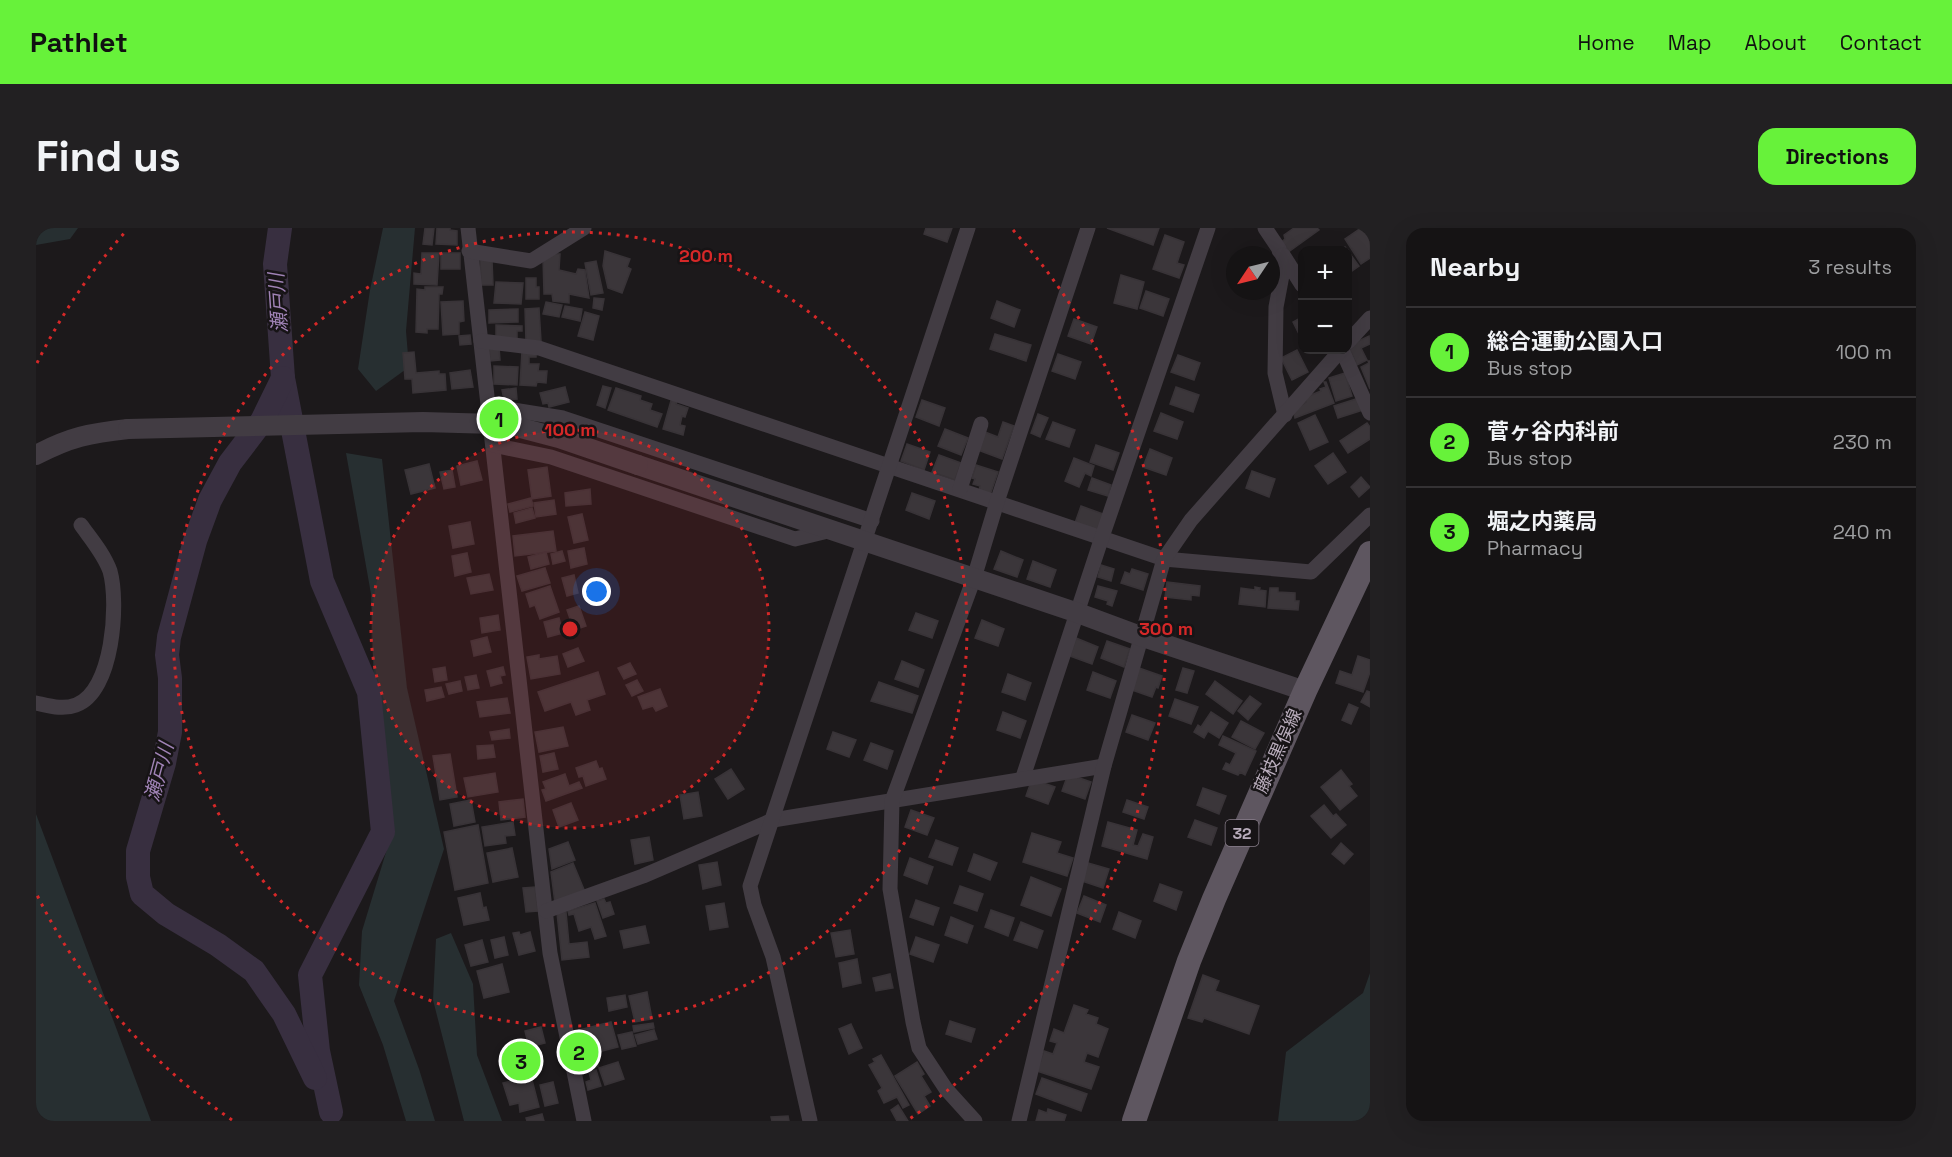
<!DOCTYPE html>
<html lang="en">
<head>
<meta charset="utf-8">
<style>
	:root { --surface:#151314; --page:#222022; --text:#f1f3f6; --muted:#9d9ea0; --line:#343234; --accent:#67f23a }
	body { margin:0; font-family:"Space Grotesk","Noto Sans JP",sans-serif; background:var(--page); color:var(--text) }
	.controls { position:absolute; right:18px; top:18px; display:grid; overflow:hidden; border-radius:12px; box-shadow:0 6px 24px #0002 }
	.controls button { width:54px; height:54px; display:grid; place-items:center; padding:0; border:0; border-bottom:2px solid var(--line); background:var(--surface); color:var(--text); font:30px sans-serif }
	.compass { position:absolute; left:1190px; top:18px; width:54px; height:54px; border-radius:50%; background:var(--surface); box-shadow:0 6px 24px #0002; rotate:235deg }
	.you { position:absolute; left:561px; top:364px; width:21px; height:21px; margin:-15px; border:4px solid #fff; border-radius:50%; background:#1a73e8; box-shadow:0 0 0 9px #1a73e833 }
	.badge { display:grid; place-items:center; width:39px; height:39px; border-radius:50%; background:var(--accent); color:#111; font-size:20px; font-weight:700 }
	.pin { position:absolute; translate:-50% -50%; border:3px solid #fff; box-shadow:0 2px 6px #0006 }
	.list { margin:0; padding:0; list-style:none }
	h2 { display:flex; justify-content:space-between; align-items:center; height:78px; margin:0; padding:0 24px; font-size:26px }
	h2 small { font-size:20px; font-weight:400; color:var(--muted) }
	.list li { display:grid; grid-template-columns:39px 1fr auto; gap:18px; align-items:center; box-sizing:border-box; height:90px; padding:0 24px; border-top:2px solid var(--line) }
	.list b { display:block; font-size:22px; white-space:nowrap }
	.list p { margin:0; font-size:20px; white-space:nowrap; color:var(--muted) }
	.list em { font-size:20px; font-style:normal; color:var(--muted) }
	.map { position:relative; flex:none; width:1334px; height:893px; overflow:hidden; border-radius:18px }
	header { display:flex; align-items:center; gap:36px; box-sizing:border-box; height:84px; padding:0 30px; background:var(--accent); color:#111 }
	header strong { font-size:28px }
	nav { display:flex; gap:33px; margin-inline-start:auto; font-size:21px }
	.intro { display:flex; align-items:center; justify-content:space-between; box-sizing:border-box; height:144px; padding:0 36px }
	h1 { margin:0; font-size:42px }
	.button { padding:15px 27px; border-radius:18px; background:var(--accent); color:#111; font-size:21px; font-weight:700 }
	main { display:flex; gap:36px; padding:0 36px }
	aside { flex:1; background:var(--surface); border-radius:18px; box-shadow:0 6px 24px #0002 }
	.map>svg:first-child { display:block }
</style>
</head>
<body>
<header>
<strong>Pathlet</strong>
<nav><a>Home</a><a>Map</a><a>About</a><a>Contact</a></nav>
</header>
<div class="intro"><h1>Find us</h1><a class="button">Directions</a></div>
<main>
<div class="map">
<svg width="1334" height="893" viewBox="0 0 1334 893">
	<rect width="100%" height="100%" fill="#1c191b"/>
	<g fill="#272f31">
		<path d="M0 0H42L34 11 0 17Z"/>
		<path d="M347 0H379L370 103 373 139 340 163 322 141 334 62Z"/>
		<path d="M310 225 346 231 371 460 408 621 358 773 383 841 399 893H370L347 817 323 757 326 703 358 598 338 466 335 366Z"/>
		<path d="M0 586 115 893H0Z"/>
		<path d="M415 705 437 756 441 827 466 893H428L397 772 400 711Z"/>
		<path d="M1334 745V893H1242L1250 824 1327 765Z"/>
	</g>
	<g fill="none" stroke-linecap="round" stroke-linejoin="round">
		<g stroke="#382f40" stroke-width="24">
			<path d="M244 0 239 36 247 150 286 353 333 464 347 604 274 747 282 823 295 884"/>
			<path d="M247 150 226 193 194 235 174 272 159 313 133 409 131 427 134 450V504L128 535 102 623V649L106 666 130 686 182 717 218 743 248 786 279 850"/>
		</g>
	</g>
	<g fill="#3b363a" stroke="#383337" stroke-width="1.5">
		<path d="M389 0H398L396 17 387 16Z"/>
		<path d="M401 0H414V2L421 3V17L400 16Z"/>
		<path d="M890 0H916L911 14 888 6Z"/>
		<path d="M1071 0H1123L1117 17Z"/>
		<path d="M1258 0H1281L1283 2 1251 25 1244 15 1249 11 1248 7Z"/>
		<path d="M1325 0H1334V30L1325 36 1309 11Z"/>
		<path d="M1129 7 1148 14 1141 35 1148 37 1143 50 1117 41Z"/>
		<path d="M1309 19 1323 38 1316 43 1312 38V22H1305Z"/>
		<path d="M569 23 594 31 591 39 595 41 586 65 572 60 567 38Z"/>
		<path d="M386 25H403L401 57 378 56V45L385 46Z"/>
		<rect x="405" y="25" width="19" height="16"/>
		<path d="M512 26H524L523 42 540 46 542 41 549 42 553 70 533 66V75L517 73 516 66H508L507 30Z"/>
		<path d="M444 32H456L457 57H445Z"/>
		<path d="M560 33 567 65 555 67 549 35Z"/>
		<path d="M1085 47 1108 54 1101 81 1078 75Z"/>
		<path d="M490 50H500V59H503V71H490Z"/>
		<path d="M460 54 487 55 485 76 458 75Z"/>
		<path d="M389 59H407L406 66H403L402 101H391V105L380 104 381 61 389 62Z"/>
		<path d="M1110 63 1133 71 1127 88 1104 80Z"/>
		<path d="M558 70 568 71 566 82 557 80Z"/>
		<path d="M427 73 428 93 423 94V106L407 107 405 74Z"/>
		<path d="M961 73 984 82 978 99 955 90Z"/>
		<path d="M510 74 526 77 523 89 507 86Z"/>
		<path d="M529 78 546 81 544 93 526 89Z"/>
		<path d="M503 80 505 113 490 114 489 81Z"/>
		<path d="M482 81V94L453 95V82Z"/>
		<path d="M549 84 563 88 557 112 542 108Z"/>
		<path d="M1266 89V112L1257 94Z"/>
		<path d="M1038 91 1061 99 1055 116 1032 108Z"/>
		<path d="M460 97 486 98V103H481V111L460 110Z"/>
		<path d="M959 106 995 117 990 133 954 121Z"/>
		<path d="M434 107 435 116 424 117 423 108Z"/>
		<path d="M1333 108 1334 116 1325 120 1331 132 1321 137 1314 122 1320 114Z"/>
		<path d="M463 119 464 132 454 133 453 120Z"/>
		<path d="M1261 122 1272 144 1256 152 1245 130Z"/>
		<path d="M486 123 500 124V129H493V136H503L502 143H511L510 155 501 154 500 158 484 157Z"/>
		<path d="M378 124 380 145 403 143V146H409L410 162 377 165 376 151H369L367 125Z"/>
		<path d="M1022 126 1045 134 1039 151 1016 143Z"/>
		<path d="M1142 127 1164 135 1158 152 1135 144Z"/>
		<path d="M1332 133H1334V161L1325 139 1333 135Z"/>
		<path d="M458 138 482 139 481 157 458 156Z"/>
		<path d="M434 142 437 159 416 161 414 145Z"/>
		<path d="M1309 145 1316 168 1300 173 1293 150Z"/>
		<path d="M1288 154H1290L1298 175 1259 190 1257 182 1270 174V169L1285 163 1284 161 1290 159Z"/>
		<path d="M567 158 575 160 569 180 561 177Z"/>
		<path d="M529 159 533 174 513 179 512 175 507 176 504 165Z"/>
		<path d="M1140 159 1163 167 1157 184 1134 176Z"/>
		<path d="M480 160 481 171 468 172 466 162Z"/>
		<path d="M580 160 605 168 604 172 616 176 614 182 626 186 621 199 572 182Z"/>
		<path d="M636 169 642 171 640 176 652 180 649 189 646 188 644 197 649 198 647 207 627 201Z"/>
		<path d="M1323 170 1327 182 1302 190 1298 178Z"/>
		<path d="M886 172 909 180 903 198 880 189Z"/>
		<path d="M1125 185 1147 194 1141 211 1118 203Z"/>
		<path d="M1002 186 1012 190 1004 209 995 205Z"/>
		<path d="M1279 187 1292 214 1274 222 1262 195Z"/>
		<path d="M967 194 978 198 966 231 942 222 949 204 962 209Z"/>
		<path d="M1017 194 1039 202 1033 219 1010 211Z"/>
		<path d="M1331 195 1334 199V211L1312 225 1304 213Z"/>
		<path d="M909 201 932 210 925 227 902 218Z"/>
		<path d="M871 216 894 224 888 242 865 233Z"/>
		<path d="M1060 217 1083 225 1077 242 1054 234Z"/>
		<path d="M1114 221 1136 230 1130 247 1107 239Z"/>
		<path d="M1297 225 1310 244 1292 256 1279 238Z"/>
		<path d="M903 227 925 235 919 252 896 244Z"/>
		<path d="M1038 230 1058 238 1055 248 1049 245 1043 259 1029 253Z"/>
		<path d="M441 233 446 252 425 257 421 238Z"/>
		<path d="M393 236 399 260 375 266 369 242Z"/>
		<path d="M940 237 962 244 954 267 943 263 944 258 937 256 939 251 936 250Z"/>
		<path d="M511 239 515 268 496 271 492 242Z"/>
		<path d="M416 242 419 259 408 261 404 244Z"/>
		<path d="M1216 243 1239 251 1233 269 1210 260Z"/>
		<path d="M1325 249 1334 259 1323 269 1315 259Z"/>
		<path d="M1056 250 1075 257 1072 268 1052 262Z"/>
		<path d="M554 261 555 276 530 278 529 265Z"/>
		<path d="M876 265 899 273 893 291 870 282Z"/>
		<path d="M495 270 497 278 474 284 472 276Z"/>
		<path d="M518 272 520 286 500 289 498 275Z"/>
		<path d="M1045 278 1067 286 1061 303 1039 295Z"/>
		<path d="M496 280 499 290 480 295 478 285Z"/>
		<path d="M546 286 552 312 538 315 532 289Z"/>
		<path d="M434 294 438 316 417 320 413 298Z"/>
		<path d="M517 303 520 323 479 328 477 308Z"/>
		<path d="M548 320 551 336 535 340 532 323Z"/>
		<path d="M526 323 529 333 517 336 515 326Z"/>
		<path d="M965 323 987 332 981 349 958 341Z"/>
		<path d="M510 324 513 336 495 341 492 329Z"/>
		<path d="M431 325 435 344 419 348 416 328Z"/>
		<path d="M997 333 1020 342 1014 359 991 351Z"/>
		<path d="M1065 337 1078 341 1075 353 1062 349Z"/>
		<path d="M509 340 514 355 486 363 481 348Z"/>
		<path d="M1096 341 1112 346 1107 362 1085 355 1089 344 1094 346Z"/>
		<path d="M453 346 457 362 435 366 431 350Z"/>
		<path d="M538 347 542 365 531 368 526 350Z"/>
		<path d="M1131 354 1164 358 1163 368 1155 367V372L1129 369Z"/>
		<path d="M514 358 523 384 504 391 499 377 494 379 490 366Z"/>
		<path d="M1062 358 1081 363 1076 378 1071 376 1072 373 1059 369Z"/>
		<path d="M1219 359 1224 360 1223 362 1230 363 1229 379 1203 376 1205 360 1219 362Z"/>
		<path d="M1234 360H1242V364L1259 365V373H1263L1262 382 1232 380Z"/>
		<path d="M543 378 550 398 538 402 531 382Z"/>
		<path d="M880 385 902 393 896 410 873 402Z"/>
		<path d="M462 387 464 402 446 405 444 390Z"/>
		<path d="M523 390 527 405 512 409 508 394Z"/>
		<path d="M946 392 968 401 962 418 939 410Z"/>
		<path d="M451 409 455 424 438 428 435 413Z"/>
		<path d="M1040 410 1062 419 1056 436 1034 428Z"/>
		<path d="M1071 413 1094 421 1088 439 1065 430Z"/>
		<path d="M542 420 548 433 532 439 527 426Z"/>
		<path d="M503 427V431L521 428 524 446 495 451 491 429Z"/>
		<path d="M1322 428 1334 432V444L1327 464 1300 455 1304 443 1316 447Z"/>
		<path d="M866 433 888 442 882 459 859 451Z"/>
		<path d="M594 435 600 446 588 451 582 440Z"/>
		<path d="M409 439 411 452 399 454 397 441Z"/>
		<path d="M467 439 469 447 464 448 466 455 455 458 451 443Z"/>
		<path d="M1103 440 1126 448 1122 460 1120 459 1116 469 1096 462Z"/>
		<path d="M1147 440 1158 443 1151 465 1140 462Z"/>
		<path d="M562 444 569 466 551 472 554 482 540 487 535 474 509 483 502 464Z"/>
		<path d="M1057 444 1080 453 1074 470 1051 462Z"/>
		<path d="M972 446 995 455 989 472 966 464Z"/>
		<path d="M440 447 443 460 432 462 429 449Z"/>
		<path d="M601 452 607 463 596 468 590 457Z"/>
		<path d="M424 453 426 463 413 466 410 456Z"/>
		<path d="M1179 453 1206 473 1197 486 1170 466Z"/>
		<path d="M843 454 882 468 876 485 835 473Z"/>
		<path d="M405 459 408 469 391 473 389 462Z"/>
		<path d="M624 461 631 478 620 483 617 478 607 481 602 469Z"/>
		<path d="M1331 463 1334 464V479L1325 474Z"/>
		<path d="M1214 468 1225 476 1212 492 1202 483Z"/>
		<path d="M471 470 474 485 444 489 441 474Z"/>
		<path d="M1139 471 1162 479 1155 496 1133 488Z"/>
		<path d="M1313 476 1322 480 1315 496 1306 492Z"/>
		<path d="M967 484 990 493 984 510 961 502Z"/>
		<path d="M1175 484 1192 495 1183 510 1172 503 1168 510 1158 504 1162 497 1165 499Z"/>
		<path d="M1096 487 1119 495 1112 512 1090 504Z"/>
		<path d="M1205 493 1228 505 1219 521 1196 509Z"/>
		<path d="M527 499 532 518 503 524 499 504Z"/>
		<path d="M473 501 474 510 456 512 454 504Z"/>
		<path d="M797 504 820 512 813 529 791 521Z"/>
		<path d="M1187 508 1220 523 1209 547 1204 544 1202 547 1187 541 1190 535 1194 537 1200 525 1183 517Z"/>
		<path d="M835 515 857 523 851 541 828 532Z"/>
		<path d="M457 517 459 529 442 531 441 518Z"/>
		<path d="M518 525 522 541 507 544 504 528Z"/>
		<path d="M414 526 421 569 404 572 397 528Z"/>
		<path d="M560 533 563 541 566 540 570 551 550 558 547 548 543 549 540 540Z"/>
		<path d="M695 541 708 561 692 571 679 551Z"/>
		<path d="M1305 542 1316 556 1313 558 1321 568 1304 582 1285 559Z"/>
		<path d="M459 545 462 564 432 569 428 550Z"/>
		<path d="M529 546 533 558 543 554 546 560 510 573 506 562 510 561 507 554Z"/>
		<path d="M1032 546 1055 554 1049 571 1026 563Z"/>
		<path d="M996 551 1019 559 1012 576 990 568Z"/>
		<path d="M1167 560 1190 568 1183 586 1161 577Z"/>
		<path d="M662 564 666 588 648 591 644 567Z"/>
		<path d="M487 571 489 589 465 592 463 574Z"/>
		<path d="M435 572 439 594 418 598 414 576Z"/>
		<path d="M1091 572 1112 579 1108 591 1087 584Z"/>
		<path d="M535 575 542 592 523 599 517 582Z"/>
		<path d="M1288 577 1297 588 1300 586 1310 597 1295 610 1275 588Z"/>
		<path d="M875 582 898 590 891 607 869 599Z"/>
		<path d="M1159 592 1181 600 1175 617 1152 609Z"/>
		<path d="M477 594 479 607 469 608 470 615 449 618 446 599Z"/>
		<path d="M1072 594 1101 602 1097 617 1102 618 1107 606 1117 609 1111 631 1066 618Z"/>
		<path d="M442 597 452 655 419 662 408 604Z"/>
		<path d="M996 605 1025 614 1021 625 1037 630 1031 648 987 634Z"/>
		<path d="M613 609 617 632 599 636 595 612Z"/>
		<path d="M900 612 922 620 916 637 893 629Z"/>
		<path d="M532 614 539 632 516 641 513 621Z"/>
		<path d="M1305 615 1317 626 1308 636 1296 626Z"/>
		<path d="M476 620 482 649 457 654 451 625Z"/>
		<path d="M938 626 961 635 954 652 932 643Z"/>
		<path d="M874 630 897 639 891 656 868 647Z"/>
		<path d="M681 634 685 657 667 661 663 637Z"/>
		<path d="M537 635 549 664 519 675 515 644Z"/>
		<path d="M1052 635 1073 641 1067 660 1046 653Z"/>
		<path d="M995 649 1025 661 1015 688 985 677Z"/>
		<path d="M1124 656 1146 664 1140 682 1118 673Z"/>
		<path d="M924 658 947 666 941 683 918 675Z"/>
		<path d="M499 659 502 683 490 684 487 660Z"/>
		<path d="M444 665 447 680 450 679 453 692 428 697 422 670Z"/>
		<path d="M1048 668 1070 677 1064 694 1041 685Z"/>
		<path d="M568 671 570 675 574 674 578 686 567 690 561 673Z"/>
		<path d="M880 672 903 680 897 697 874 689Z"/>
		<path d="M559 675 570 708 559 711 555 699 543 703 538 686 533 687 532 683Z"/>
		<path d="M688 675 692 699 674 702 670 678Z"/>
		<path d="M955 682 978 690 972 708 949 699Z"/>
		<path d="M530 684 533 716 551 714 553 729 526 732 521 685Z"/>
		<path d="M1083 684 1105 693 1099 710 1077 701Z"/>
		<path d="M915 689 937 698 931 715 909 707Z"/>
		<path d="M985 694 1007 703 1001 720 978 712Z"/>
		<path d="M609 698 613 715 588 720 584 703Z"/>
		<path d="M814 702 818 726 800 729 795 705Z"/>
		<path d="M483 704 484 707 494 704 499 723 483 727 477 705Z"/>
		<path d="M468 709 472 727 459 730 455 712Z"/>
		<path d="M880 709 903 717 897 734 874 726Z"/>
		<path d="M446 712 452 734 435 738 429 717Z"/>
		<path d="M821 731 825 755 807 759 803 735Z"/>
		<path d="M466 736 473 764 448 770 441 743Z"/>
		<path d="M854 746 857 760 840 763 837 750Z"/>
		<path d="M1167 747 1183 753 1179 763 1223 778 1213 806 1168 790 1166 794 1152 790Z"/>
		<path d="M611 764 616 791 599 794 593 768Z"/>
		<path d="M589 767 591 779 573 783 571 770Z"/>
		<path d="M1038 777 1052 782 1050 786 1062 790 1060 796 1072 801 1062 829 1051 825 1048 834 1063 839 1055 861 1001 843 1008 823 1017 826 1021 815 1014 813 1018 801 1028 805Z"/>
		<path d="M914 793 939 801 935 814 910 806Z"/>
		<path d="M575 794 582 819 562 824 561 820 549 824 543 802Z"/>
		<path d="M617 795 618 800 598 804 597 798Z"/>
		<path d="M815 796 826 820 813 826 803 801Z"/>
		<path d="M505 799 509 815 493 819 489 803Z"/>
		<path d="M618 802 621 811 602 816 599 807Z"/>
		<path d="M596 804 600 818 586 821 582 807Z"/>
		<path d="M494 823 498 838 468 846 464 831Z"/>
		<path d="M845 827 873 877 867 880 861 869 848 875 842 863 846 860 833 837 839 834 837 831Z"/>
		<path d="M559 828 562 838 552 842 548 831Z"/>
		<path d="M582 834 588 851 569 857 563 840Z"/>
		<path d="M881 834 888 846 885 848 895 864 888 868 894 878 882 886 859 848Z"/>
		<path d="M560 842 565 858 552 862 550 854 555 852 553 844Z"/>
		<path d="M495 848 503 879 484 884 483 875 474 877 467 855Z"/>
		<path d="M1006 850 1051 866 1045 883 1000 866Z"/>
		<path d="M517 854 522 875 509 878 504 857Z"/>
		<path d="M862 877 872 893H861L855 882Z"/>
		<path d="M1012 881 1030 887 1028 893H1000L1003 882 1011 885Z"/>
		<path d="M506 886 508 893H491L490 890Z"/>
		<path d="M752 888 753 893H736L735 889Z"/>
	</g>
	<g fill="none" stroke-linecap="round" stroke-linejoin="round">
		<g stroke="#423c43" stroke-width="15">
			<path d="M432 0 514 725 548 893"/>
			<path d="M1229 0 1243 21 1247 42 1240 79 1239 145 1249 187"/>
			<path d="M433 23 495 33 548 0"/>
			<path d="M1247 27 1266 57"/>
			<path d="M445 113 503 120 1128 331 1275 344 1334 287"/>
			<path d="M1312 114 1334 90"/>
			<path d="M1306 122 1334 185"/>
			<path d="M452 178 527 190 836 293"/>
			<path d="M457 217 515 229 759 311 796 302"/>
			<path d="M924 261 945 196"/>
			<path d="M0 475C14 478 27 482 40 477 77 464 83 375 74 343 68 326 55 311 45 297"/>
			<path d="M987 549 1066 309 1172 0"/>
			<path d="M510 683 607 648 737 592 1068 538"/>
			<path d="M774 893 737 729 718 677 714 658 932 0"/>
			<path d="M939 893 910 861 883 820 877 794 854 661 856 573 938 350 961 274 1052 0"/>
			<path d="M983 893 1068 538 1128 331 1155 292 1305 122"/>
		</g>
		<g stroke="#423c43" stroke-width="20">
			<path d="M0 227C34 209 54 205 92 201"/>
			<path d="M602 237 1042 385 1104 408 1269 463"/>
		</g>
		<path stroke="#5e5660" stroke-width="24" d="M1098 893 1153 733 1178 671 1269 463 1334 325"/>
		<path stroke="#423c43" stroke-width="20" d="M92 201 387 194 459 196 481 199 523 210 602 237"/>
	</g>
	<circle cx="534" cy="401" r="199" fill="#d62828" fill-opacity=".12"/>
	<g fill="none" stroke="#d62828" stroke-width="3" stroke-dasharray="3 6">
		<circle cx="534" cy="401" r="199"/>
		<circle cx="534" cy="401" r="397"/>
		<path d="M196 892A596 596 0 0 1 1 667M1 135A596 596 0 0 1 91 2M977 2A596 596 0 0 1 872 892"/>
	</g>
	<g text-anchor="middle" stroke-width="5" stroke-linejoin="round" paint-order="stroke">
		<rect fill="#171416" stroke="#887e8a" stroke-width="1.5" x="1189.5" y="592" width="33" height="26" rx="4.5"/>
		<g font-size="16" font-weight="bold" fill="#b8acbb">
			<text x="1206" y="611">32</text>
		</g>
		<g font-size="18" fill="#b8acbb" stroke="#171416">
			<text transform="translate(1242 523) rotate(-66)" y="6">藤枝黒俣線</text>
		</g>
		<g font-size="20" font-style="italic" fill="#a083b6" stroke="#171416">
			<text transform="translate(242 75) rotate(-94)" y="7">瀬戸川</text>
			<text transform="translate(123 544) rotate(-75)" y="7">瀬戸川</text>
		</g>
	</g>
	<circle cx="534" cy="401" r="9" fill="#d62828" stroke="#171416" stroke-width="3"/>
	<g font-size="18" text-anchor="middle" font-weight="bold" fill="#d62828" stroke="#171416" stroke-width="5" stroke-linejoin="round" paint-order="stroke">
		<text x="670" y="34">200 m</text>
		<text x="534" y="208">100 m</text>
		<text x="1130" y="407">300 m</text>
	</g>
</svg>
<div class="controls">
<button>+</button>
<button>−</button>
</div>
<svg class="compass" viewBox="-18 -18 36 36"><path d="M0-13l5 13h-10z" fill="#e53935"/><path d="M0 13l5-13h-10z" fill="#9d9ea0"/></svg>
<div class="you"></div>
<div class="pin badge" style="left:463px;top:191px">1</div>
<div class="pin badge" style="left:543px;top:824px">2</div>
<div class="pin badge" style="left:485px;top:833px">3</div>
</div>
<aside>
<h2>Nearby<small>3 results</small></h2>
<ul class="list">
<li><span class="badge">1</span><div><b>総合運動公園入口</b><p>Bus stop</p></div><em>100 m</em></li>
<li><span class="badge">2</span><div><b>菅ヶ谷内科前</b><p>Bus stop</p></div><em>230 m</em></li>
<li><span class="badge">3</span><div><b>堀之内薬局</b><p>Pharmacy</p></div><em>240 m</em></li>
</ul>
</aside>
</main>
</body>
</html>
